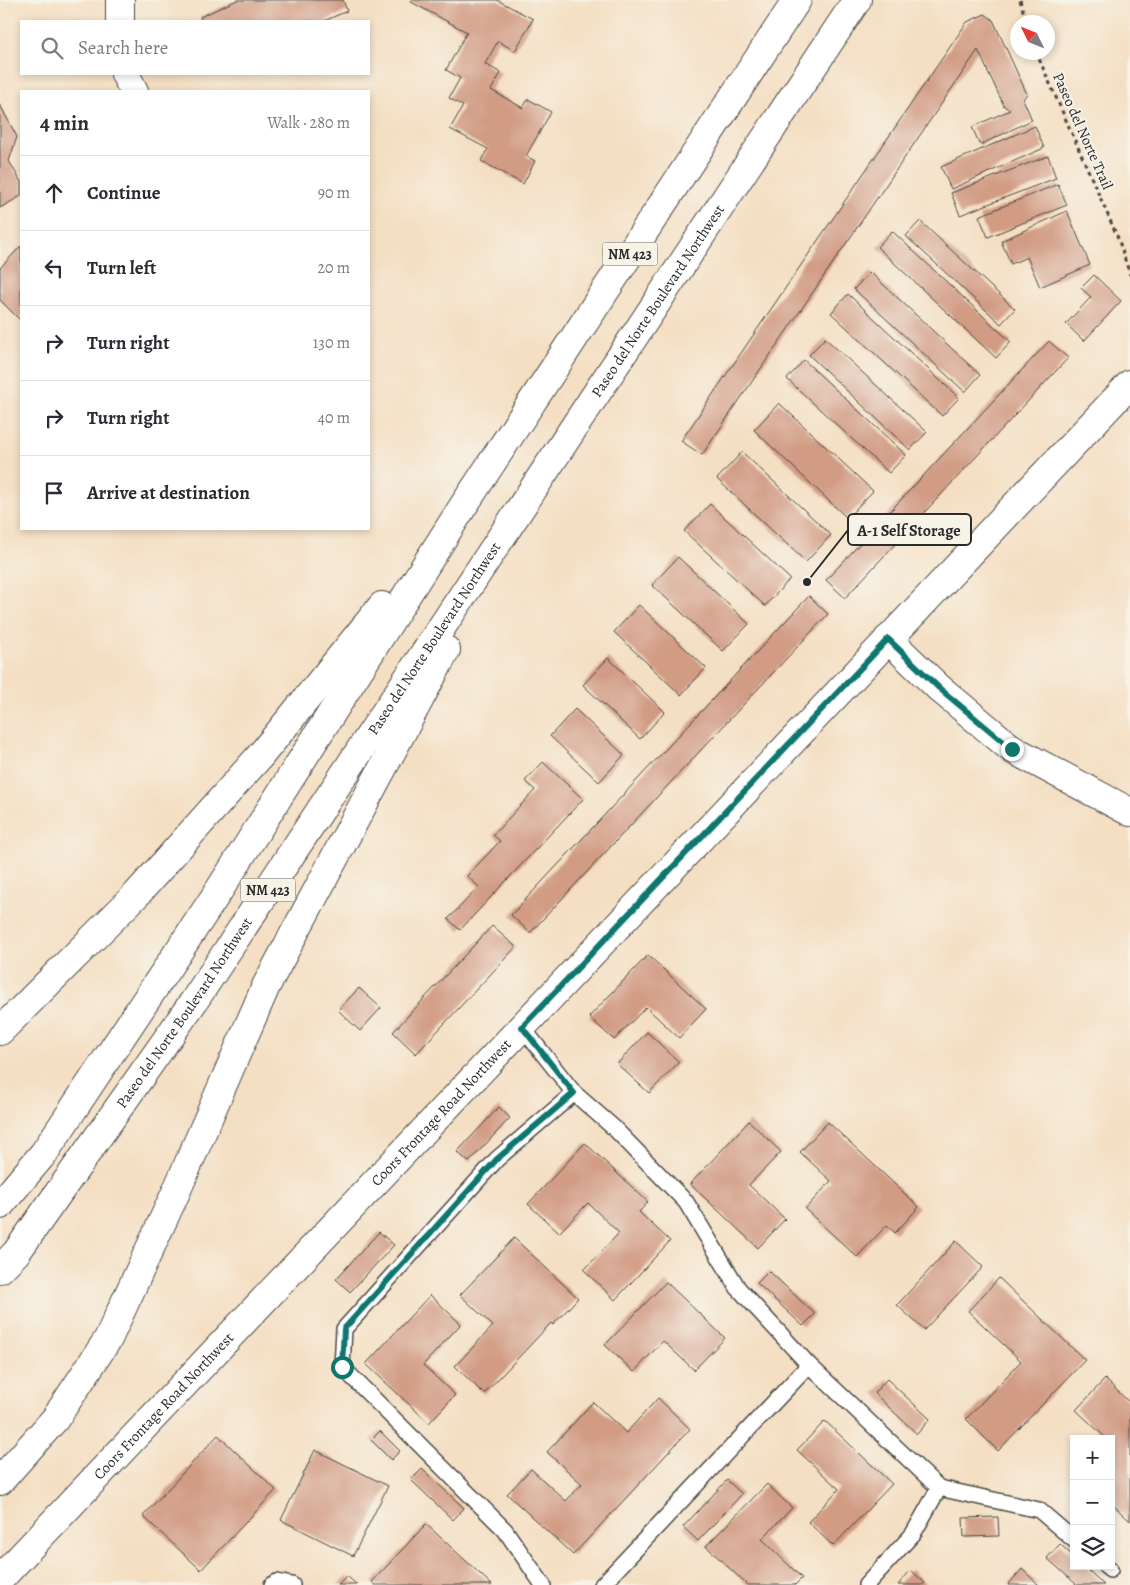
<!DOCTYPE html>
<html lang="en">
<head>
<meta charset="utf-8">
<style>
	:root { --surface:#fff; --page:#f2f2f3; --text:#2b2b33; --muted:#7c7c81; --line:#e1e1e2 }
	body { margin:0; font-family:Alegreya,serif; background:var(--page); color:var(--text) }
	.controls { position:absolute; right:15px; bottom:15px; display:grid; overflow:hidden; border-radius:0px; box-shadow:0 2px 8px #0003 }
	.controls button { width:45px; height:45px; display:grid; place-items:center; padding:0; border:0; border-bottom:1px solid var(--line); background:var(--surface); color:var(--text); font:25px sans-serif }
	.compass { position:absolute; left:1010px; top:15px; width:45px; height:45px; border-radius:50%; background:var(--surface); box-shadow:0 2px 8px #0003; rotate:313deg }
	.stop { position:absolute; width:15px; height:15px; margin:-11px; border:4px solid #0f766e; border-radius:50%; background:#fff }
	.stop.end { background:#0f766e; border-color:#fff; box-shadow:0 1px 5px #0008 }
	.list { margin:0; padding:0; list-style:none }
	h2 { display:flex; justify-content:space-between; align-items:center; height:65px; margin:0; padding:0 20px; font-size:21px }
	h2 small { font-size:16px; font-weight:400; color:var(--muted) }
	.list li { display:grid; grid-template-columns:32px 1fr auto; gap:15px; align-items:center; box-sizing:border-box; height:75px; padding:0 20px; border-top:1px solid var(--line) }
	.list b { display:block; font-size:19px; white-space:nowrap }
	.list em { font-size:16px; font-style:normal; color:var(--muted) }
	.icon { flex:none; width:28px; height:28px; fill:none; stroke:currentColor; stroke-width:2; stroke-linecap:round; stroke-linejoin:round }
	.map { position:relative; flex:none; width:1130px; height:1585px; overflow:hidden }
	.search { position:absolute; background:var(--surface); box-shadow:0 2px 8px #0003; left:20px; top:20px; width:350px; height:55px; display:flex; align-items:center; gap:12px; box-sizing:border-box; padding:0 18px; border-radius:0px; color:var(--muted); font-size:19px }
	.panel { position:absolute; background:var(--surface); box-shadow:0 2px 8px #0003; left:20px; top:90px; width:350px; height:440px; border-radius:0px }
	.map>svg:first-child { display:block }
</style>
</head>
<body>
<div class="map">
<svg width="1130" height="1585" viewBox="0 0 1130 1585">
	<rect width="100%" height="100%" fill="#f7f3e8"/>
	<filter id="ink" filterUnits="userSpaceOnUse"><feTurbulence type="fractalNoise" baseFrequency=".02" numOctaves="2"/><feDisplacementMap in="SourceGraphic" scale="10" xChannelSelector="R" yChannelSelector="G"/><feConvolveMatrix kernelMatrix="1 2 1 2 8 2 1 2 1" color-interpolation-filters="sRGB"/></filter>
	<filter id="wash" filterUnits="userSpaceOnUse"><feTurbulence type="fractalNoise" baseFrequency=".0096" numOctaves="4" result="noise"/><feDisplacementMap in="SourceGraphic" scale="20" xChannelSelector="R" yChannelSelector="G"/><feGaussianBlur stdDeviation="1.12" result="paint"/><feColorMatrix in="noise" values="0 0 0 0 0 0 0 0 0 0 0 0 0 0 0 0 0 1.4 0 .05"/><feComposite in="paint" operator="in"/></filter>
	<g filter="url(#wash)">
		<rect width="100%" height="100%" fill="#f4dfc3"/>
		<g id="blocks">
			<g fill="#d19b84">
				<path d="M237 0H343L347 11 324 21H202L200 17Z"/>
				<path d="M412 0H497L533 19 515 51 498 41 485 64 501 73 491 90 523 108 528 99 551 112 526 156 535 161 523 184 481 161 488 149 450 129 463 106 449 98 460 78 446 70 467 32 411 2Z"/>
				<path d="M985 14 993 20 1027 94 1023 99 1032 120 980 145 972 127 1010 110 1004 106 978 50 702 455 681 441 967 22Z"/>
				<path d="M0 105 17 137 9 161 21 182V196L0 208Z"/>
				<path d="M1035 126 1044 148 951 189 941 167Z"/>
				<path d="M1048 156 1056 178 960 215 951 193Z"/>
				<path d="M1058 184 1067 205 988 237 979 216Z"/>
				<path d="M1067 211 1090 265 1040 287 1027 257 1011 264 1001 241Z"/>
				<path d="M920 221 1015 309 1001 324 906 236Z"/>
				<path d="M892 231 1011 342 996 358 877 247Z"/>
				<path d="M21 246V321L0 300V268Z"/>
				<path d="M870 272 980 375 965 392 854 289Z"/>
				<path d="M1094 275 1121 301 1084 341 1066 324 1091 297 1081 288Z"/>
				<path d="M848 294 959 398 942 416 831 313Z"/>
				<path d="M825 338 927 432 910 450 809 355Z"/>
				<path d="M1049 341 1068 358 845 598 826 580Z"/>
				<path d="M804 360 906 455 889 473 787 379Z"/>
				<path d="M779 403 873 491 847 518 754 430Z"/>
				<path d="M742 452 831 535 806 562 717 479Z"/>
				<path d="M710 504 790 579 765 606 684 531Z"/>
				<path d="M678 557 749 624 723 651 652 585Z"/>
				<path d="M809 596 828 614 530 933 511 915Z"/>
				<path d="M639 605 706 668 681 695 614 632Z"/>
				<path d="M608 658 665 712 640 739 583 685Z"/>
				<path d="M575 709 624 755 599 782 550 736Z"/>
				<path d="M543 762 583 799 460 930 448 919 479 887 467 876 500 841 493 835 535 790 525 781Z"/>
				<path d="M492 926 516 947 416 1054 393 1032Z"/>
				<path d="M648 955 706 1009 679 1038 646 1007 614 1040 589 1017Z"/>
				<path d="M359 988 381 1008 360 1031 338 1010Z"/>
				<path d="M647 1032 679 1062 649 1093 617 1064Z"/>
				<path d="M499 1107 510 1118 469 1162 457 1152Z"/>
				<path d="M749 1121 781 1152 749 1185 785 1219 758 1248 690 1184Z"/>
				<path d="M828 1122 919 1207 895 1233 887 1225 857 1257 805 1209 831 1181 800 1152Z"/>
				<path d="M585 1143 648 1202 639 1212 670 1241 615 1300 584 1270 619 1233 588 1203 559 1233 528 1204Z"/>
				<path d="M379 1232 394 1245 350 1292 336 1279Z"/>
				<path d="M514 1238 578 1298 553 1325 551 1323 484 1394 455 1366 493 1326 460 1295Z"/>
				<path d="M956 1241 983 1267 924 1330 897 1305Z"/>
				<path d="M769 1271 815 1314 803 1326 757 1283Z"/>
				<path d="M999 1278 1085 1360 998 1451 966 1419 1021 1361 968 1311Z"/>
				<path d="M666 1282 725 1338 694 1370 663 1341 634 1372 605 1345Z"/>
				<path d="M430 1295 461 1324 423 1365 455 1395 429 1423 366 1364Z"/>
				<path d="M887 1379 930 1419 917 1434 874 1393Z"/>
				<path d="M1105 1379 1130 1403V1521L1111 1503V1439H1107L1076 1410Z"/>
				<path d="M658 1398 690 1429 573 1555 507 1494 531 1469 566 1501 582 1484 547 1452 593 1402 626 1433Z"/>
				<path d="M825 1421 892 1484 833 1546 808 1522 839 1489 797 1450Z"/>
				<path d="M380 1431 400 1451 391 1460 371 1440Z"/>
				<path d="M218 1435 276 1490 201 1570 143 1516Z"/>
				<path d="M315 1450 388 1486 353 1556 281 1520Z"/>
				<path d="M422 1469 464 1508 453 1520 411 1480Z"/>
				<path d="M727 1480 742 1494 698 1541 683 1527Z"/>
				<path d="M767 1484 792 1508 762 1539 802 1578 795 1585H747L706 1546Z"/>
				<path d="M998 1517 999 1536 964 1537 963 1518Z"/>
				<path d="M426 1524 492 1585H375L372 1582Z"/>
				<path d="M1060 1544 1074 1557V1566H1084L1104 1585H1077L1047 1558Z"/>
				<path d="M1022 1569 1039 1585H1008Z"/>
				<path d="M911 1570 925 1583 922 1585H898Z"/>
				<path d="M347 1576 357 1585H338Z"/>
			</g>
		</g>
	</g>
	<g filter="url(#ink)">
		<use href="#blocks" fill-opacity="0" stroke="#494642" stroke-width="1"/>
		<g fill="none" stroke-linecap="round" stroke-linejoin="round">
			<defs>
				<g id="service">
					<path d="M522 1027 574 1093 614 1128 686 1202 738 1288 809 1365 602 1585"/>
					<path d="M809 1365 939 1488 1039 1510 1074 1540"/>
					<path d="M1105 1566 1110 1570"/>
					<path d="M272 1585 277 1582 292 1585"/>
					<path d="M543 1585 505 1530 342 1367 344 1329 497 1159 574 1093"/>
					<path d="M866 1585 913 1534 939 1488"/>
				</g>
				<g id="minor">
					<path d="M120 21V0"/>
					<path d="M125 74 134 91"/>
					<path d="M888 639 939 688 1012 749 1130 812"/>
					<path id="s1" d="M0 1579 1130 384"/>
				</g>
				<g id="motorway">
					<path d="M0 1031 137 894 260 756 382 606"/>
					<path d="M0 1205 44 1153 216 895 462 508 797 0"/>
					<path id="s2" d="M0 1269 16 1253 194 1001 857 0"/>
					<path d="M0 1481 55 1419 108 1339 176 1192 266 986 446 650"/>
				</g>
			</defs>
			<use href="#service" stroke="#494642" stroke-width="18"/>
			<use href="#minor" stroke="#494642" stroke-width="30"/>
			<use href="#motorway" stroke="#494642" stroke-width="30"/>
			<g stroke="#494642" stroke-width="3" stroke-dasharray="4 4" stroke-linecap="butt">
				<path d="M1020 0 1026 22"/>
				<path d="M1036 52 1118 238 1130 275"/>
			</g>
			<use href="#service" stroke="#fff" stroke-width="15"/>
			<use href="#minor" stroke="#fff" stroke-width="28"/>
			<use href="#motorway" stroke="#fff" stroke-width="28"/>
		</g>
	</g>
	<g fill="none" stroke-linecap="round" stroke-linejoin="round" filter="url(#ink)">
		<path stroke="#0f766e" stroke-width="6" d="M342 1367 344 1329 497 1159 574 1093 522 1027 888 639 939 688 1012 749"/>
	</g>
	<g text-anchor="middle" stroke-width="4" stroke-linejoin="round" paint-order="stroke">
		<g fill="#f7f3e8" stroke="#686764" stroke-width="1">
			<rect x="602.5" y="242.5" width="55" height="23" rx="4"/>
			<rect x="240.5" y="878.5" width="55" height="23" rx="4"/>
		</g>
		<g font-size="14" font-weight="bold" fill="#2b2b2b">
			<text x="630" y="259">NM 423</text>
			<text x="268" y="895">NM 423</text>
		</g>
		<g font-size="15" fill="#2b2b2b" stroke="#f7f3e8">
			<text transform="translate(1083 131) rotate(66)" y="5">Paseo del Norte Trail</text>
			<text dy="5" stroke="none"><textPath href="#s2" startOffset="1171">Paseo del Norte Boulevard Northwest</textPath></text>
			<text dy="5" stroke="none"><textPath href="#s2" startOffset="766">Paseo del Norte Boulevard Northwest</textPath></text>
			<text dy="5" stroke="none"><textPath href="#s2" startOffset="316">Paseo del Norte Boulevard Northwest</textPath></text>
			<text dy="5" stroke="none"><textPath href="#s1" startOffset="642">Coors Frontage Road Northwest</textPath></text>
			<text dy="5" stroke="none"><textPath href="#s1" startOffset="238">Coors Frontage Road Northwest</textPath></text>
		</g>
	</g>
	<path fill="none" stroke="#2b2b2b" stroke-width="2" d="M807 582L848 530"/>
	<circle fill="#2b2b2b" stroke="#f7f3e8" stroke-width="2" cx="807" cy="582" r="5"/>
	<rect fill="#f7f3e8" stroke="#2b2b2b" stroke-width="2" x="848" y="514" width="123" height="31" rx="5"/>
	<g font-size="16" text-anchor="middle" font-weight="bold" fill="#2b2b2b">
		<text x="909" y="536">A-1 Self Storage</text>
	</g>
</svg>
<div class="controls">
<button>+</button>
<button>−</button>
<button><svg class="icon" aria-label="layers" viewBox="0 0 24 24"><path d="M12 4l9 5-9 5-9-5zM3 14l9 5 9-5"/></svg></button>
</div>
<svg class="compass" viewBox="-18 -18 36 36"><path d="M0-13l5 13h-10z" fill="#e53935"/><path d="M0 13l5-13h-10z" fill="#7c7c81"/></svg>
<div class="stop" style="left:342px;top:1367px"></div>
<div class="stop end" style="left:1012px;top:749px"></div>
<div class="search"><svg class="icon" aria-label="search" viewBox="0 0 24 24"><circle cx="10" cy="10" r="6"/><path d="M15 15l6 6"/></svg>Search here</div>
<section class="panel">
<h2>4 min<small>Walk · 280 m</small></h2>
<ul class="list">
<li><svg class="icon" aria-label="ahead" viewBox="0 0 24 24"><path d="M12 20V5M6 11l6-6 6 6"/></svg><div><b>Continue</b></div><em>90 m</em></li>
<li><svg class="icon" aria-label="left" viewBox="0 0 24 24"><path d="M17 20v-9H6M10 6l-5 5 5 5"/></svg><div><b>Turn left</b></div><em>20 m</em></li>
<li><svg class="icon" aria-label="right" viewBox="0 0 24 24"><path d="M7 20v-9h11M14 6l5 5-5 5"/></svg><div><b>Turn right</b></div><em>130 m</em></li>
<li><svg class="icon" aria-label="right" viewBox="0 0 24 24"><path d="M7 20v-9h11M14 6l5 5-5 5"/></svg><div><b>Turn right</b></div><em>40 m</em></li>
<li><svg class="icon" aria-label="arrive" viewBox="0 0 24 24"><path d="M6 21V4h12l-3 4 3 4H6"/></svg><div><b>Arrive at destination</b></div></li>
</ul>
</section>
</div>
</body>
</html>
